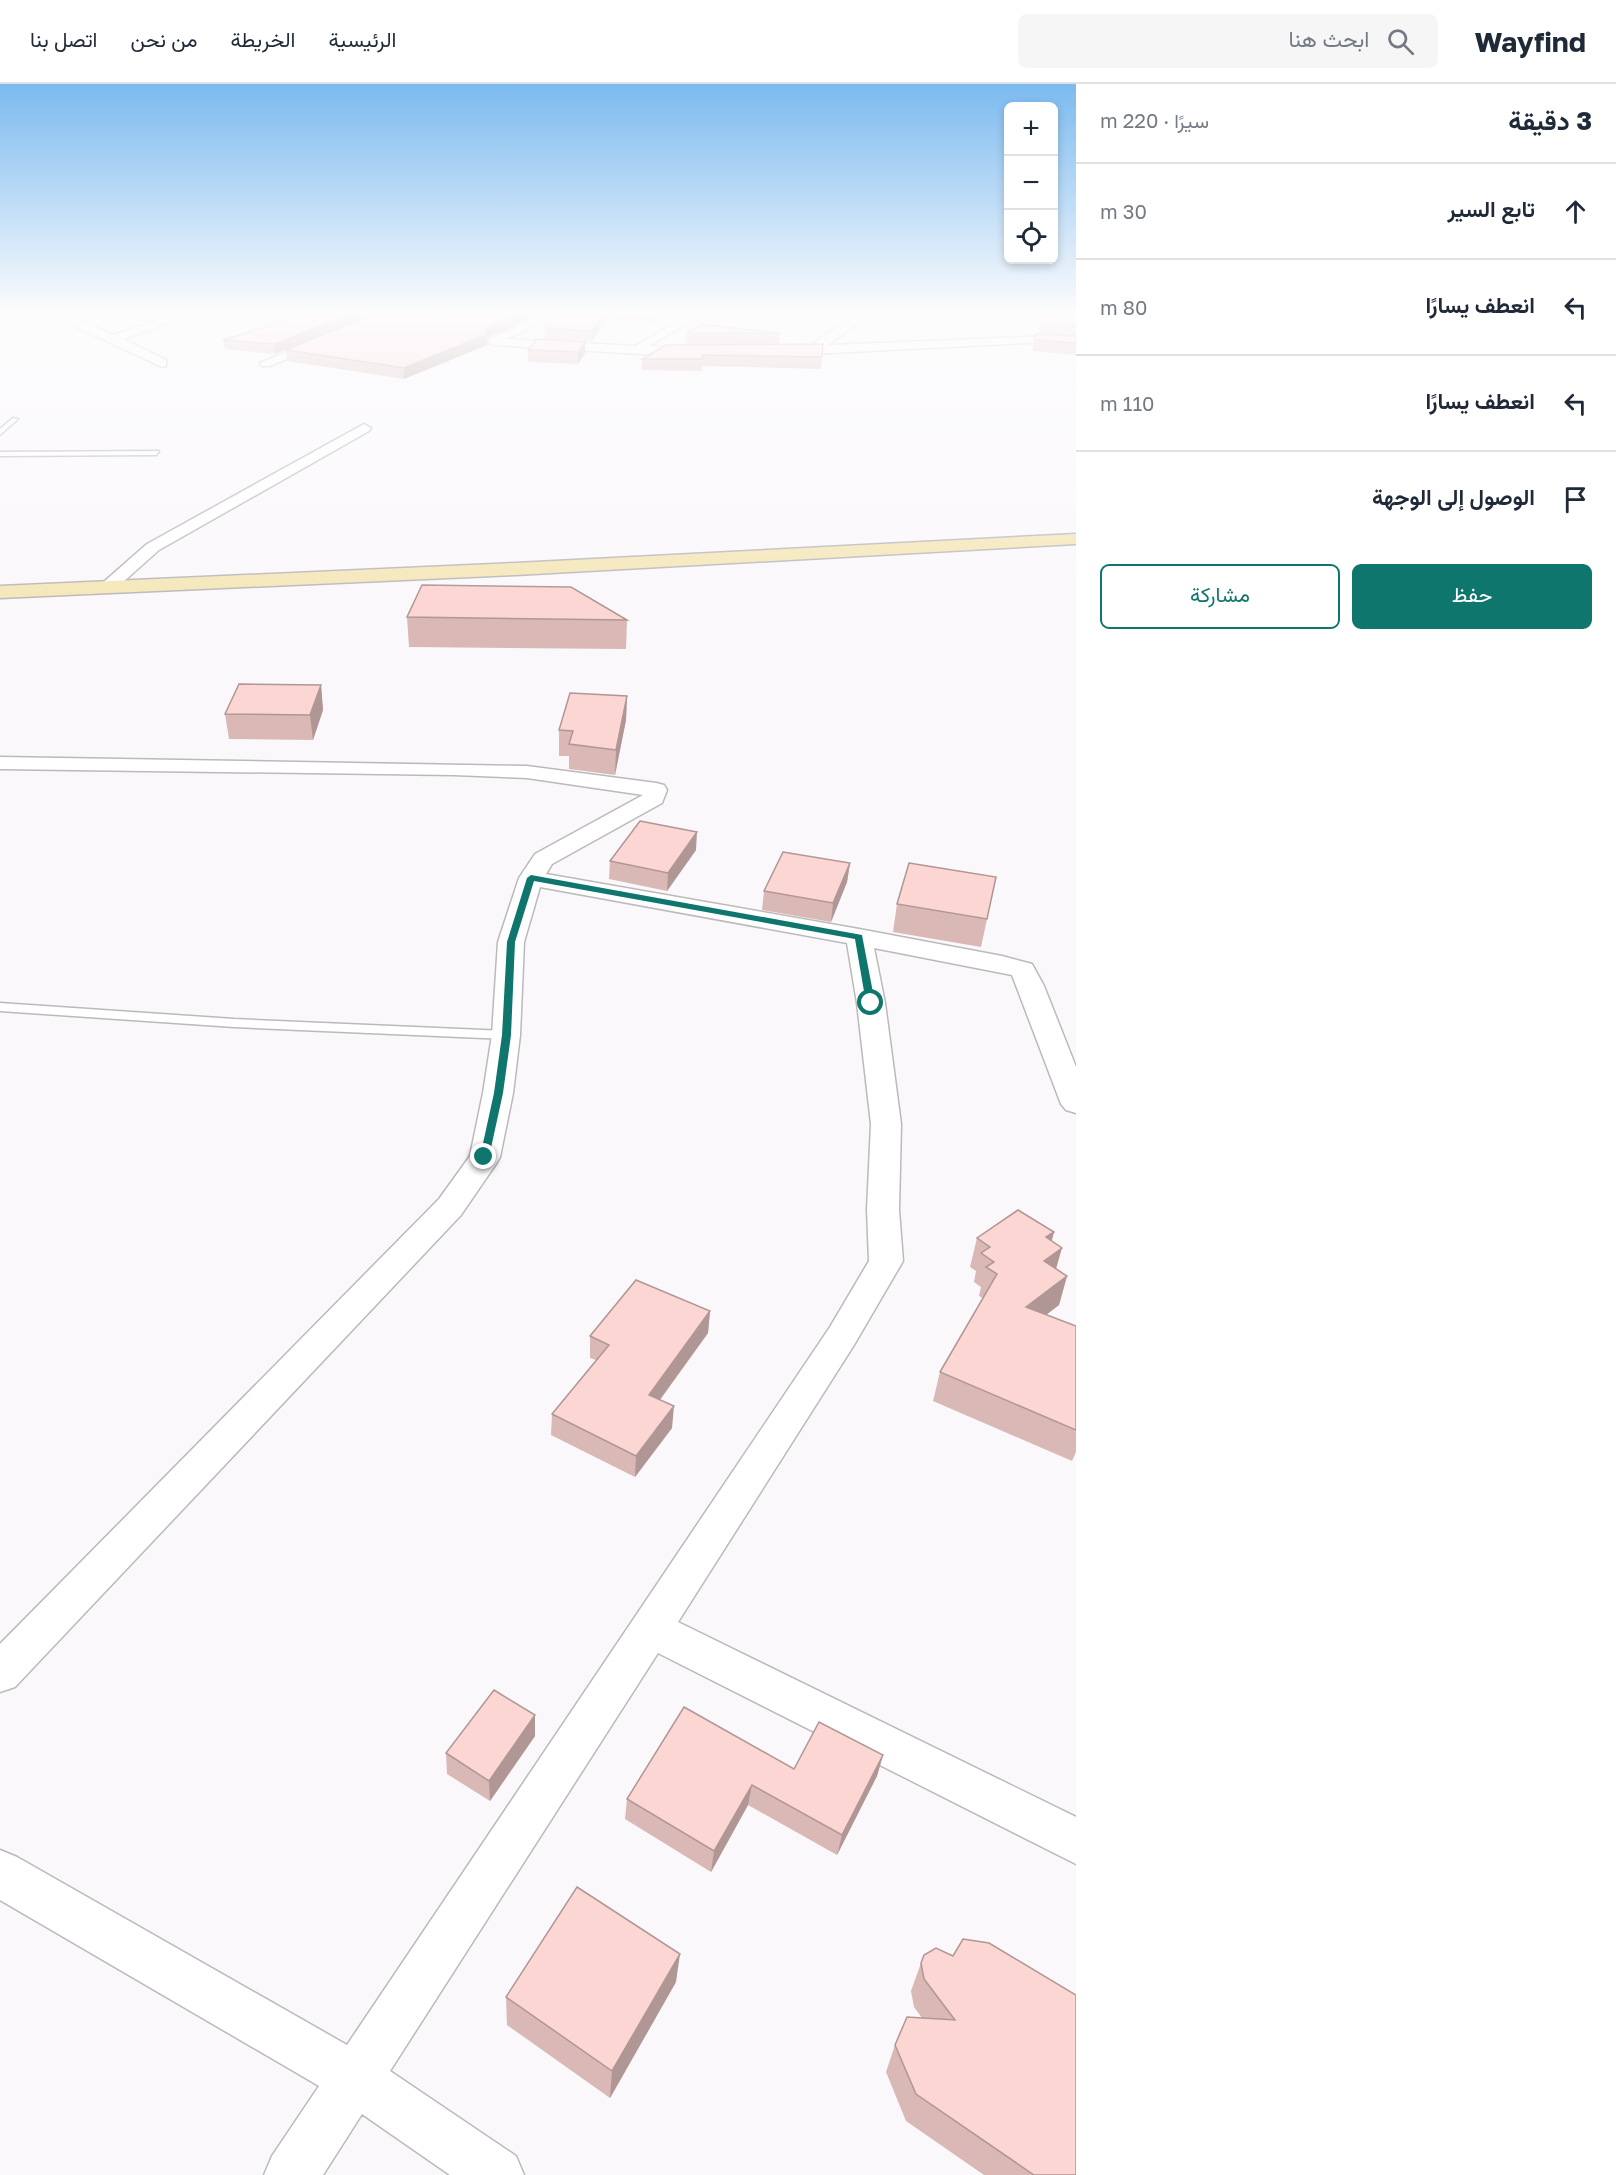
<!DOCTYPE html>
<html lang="ar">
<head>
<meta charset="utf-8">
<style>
	:root { --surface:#fff; --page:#f6f6f7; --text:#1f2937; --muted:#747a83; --line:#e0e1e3; --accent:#0f766e }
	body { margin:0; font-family:"Golos Text",Vazirmatn,sans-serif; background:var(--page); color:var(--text); direction:rtl }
	.controls { position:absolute; right:18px; top:18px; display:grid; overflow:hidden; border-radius:9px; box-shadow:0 3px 9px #0003 }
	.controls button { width:54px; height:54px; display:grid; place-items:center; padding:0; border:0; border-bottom:2px solid var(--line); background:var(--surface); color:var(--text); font:30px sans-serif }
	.stop { position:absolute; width:18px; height:18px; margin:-14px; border:4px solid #0f766e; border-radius:50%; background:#fff }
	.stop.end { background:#0f766e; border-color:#fff; box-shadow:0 2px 6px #0008 }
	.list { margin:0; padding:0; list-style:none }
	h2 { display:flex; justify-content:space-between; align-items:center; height:78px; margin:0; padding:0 24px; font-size:26px }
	h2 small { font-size:20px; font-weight:400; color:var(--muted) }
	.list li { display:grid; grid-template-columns:39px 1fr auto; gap:18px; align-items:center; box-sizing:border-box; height:96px; padding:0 24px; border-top:2px solid var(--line) }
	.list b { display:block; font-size:22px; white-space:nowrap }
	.list em { font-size:20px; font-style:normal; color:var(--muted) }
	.actions { display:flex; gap:12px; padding:18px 24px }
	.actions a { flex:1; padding:14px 0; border:2px solid var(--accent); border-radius:9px; text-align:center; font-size:21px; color:var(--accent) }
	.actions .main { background:var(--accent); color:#fff }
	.icon { flex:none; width:33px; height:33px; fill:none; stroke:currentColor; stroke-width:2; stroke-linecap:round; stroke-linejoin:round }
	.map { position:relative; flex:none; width:1076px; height:2091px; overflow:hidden; direction:ltr }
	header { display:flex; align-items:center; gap:36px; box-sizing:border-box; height:84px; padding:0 30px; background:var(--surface); border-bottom:2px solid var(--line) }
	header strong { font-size:28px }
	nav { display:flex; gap:33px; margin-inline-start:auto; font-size:21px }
	.search { width:420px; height:54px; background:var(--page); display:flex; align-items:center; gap:15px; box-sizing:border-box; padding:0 21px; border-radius:9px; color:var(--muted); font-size:22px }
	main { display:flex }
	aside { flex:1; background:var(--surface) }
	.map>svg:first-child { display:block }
</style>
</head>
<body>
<header>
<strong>Wayfind</strong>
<div class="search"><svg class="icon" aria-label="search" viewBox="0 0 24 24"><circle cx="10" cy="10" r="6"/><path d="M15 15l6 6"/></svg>ابحث هنا</div>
<nav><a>الرئيسية</a><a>الخريطة</a><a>من نحن</a><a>اتصل بنا</a></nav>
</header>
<main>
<aside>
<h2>3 دقيقة<small>سيرًا · 220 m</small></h2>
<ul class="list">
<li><svg class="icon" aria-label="ahead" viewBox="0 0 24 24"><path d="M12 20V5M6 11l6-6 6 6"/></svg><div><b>تابع السير</b></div><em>30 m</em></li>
<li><svg class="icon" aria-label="left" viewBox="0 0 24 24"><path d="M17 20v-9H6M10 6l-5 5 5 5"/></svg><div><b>انعطف يسارًا</b></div><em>80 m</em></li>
<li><svg class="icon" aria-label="left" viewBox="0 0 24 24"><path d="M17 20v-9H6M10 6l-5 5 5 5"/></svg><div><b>انعطف يسارًا</b></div><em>110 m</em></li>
<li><svg class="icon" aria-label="arrive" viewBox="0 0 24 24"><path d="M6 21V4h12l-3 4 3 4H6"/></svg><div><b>الوصول إلى الوجهة</b></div></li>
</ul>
<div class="actions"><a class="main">حفظ</a><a>مشاركة</a></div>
</aside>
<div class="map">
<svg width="1076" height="2091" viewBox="0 0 1076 2091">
	<rect width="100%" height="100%" fill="#faf8fb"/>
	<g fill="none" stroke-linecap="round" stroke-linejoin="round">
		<defs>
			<g id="lane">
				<path d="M13 334 18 335 0 351V345Z"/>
				<path d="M159 367 156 371 0 372V368Z"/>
				<path d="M0 919 234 935 506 947 513 951 506 955 234 943 0 927Z"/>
			</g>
			<g id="street">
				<path d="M40 226H54L114 251 187 226H202L124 255 166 276V282L162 283Z"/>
				<path d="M388 226H402L270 282H262L260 279Z"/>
				<path d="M551 226H564L507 255 636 262 696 226H709L649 262 701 263 703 266 697 270H639L493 261 487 258 492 254Z"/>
				<path d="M862 226H901L896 229 871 230 828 261 1047 252 1076 255V261L1047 258 812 270H781L775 266 781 262 811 261Z"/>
				<path d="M364 340 371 344 369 347 159 466 113 507H101L98 503 147 460Z"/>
				<path d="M0 673 527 682 656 699 664 701 667 706 662 719 552 780 546 790 859 845 1002 872 1032 880 1044 902 1076 983V1029L1066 1026 1061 1020 1012 891 874 864 885 919 901 1040 899 1126 903 1177 854 1261 678 1538 1076 1733V1780L658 1569 390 1987 516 2072 524 2091H450L362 2030 323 2091H264L272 2072 319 2002 0 1816V1766L17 1773 347 1961 830 1243 869 1177 867 1126 871 1040 857 919 847 859 540 803 524 858 520 951 513 1009 500 1073 496 1080 461 1131 15 1603 0 1608V1560L439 1115 470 1072 483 1009 492 951 498 858 519 794 535 770 643 711 527 694 454 691 0 685Z"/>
			</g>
			<path id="secondary" d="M1076 450V460L516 491 0 514V502L516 479Z"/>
		</defs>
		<use href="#lane" stroke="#bcb9bc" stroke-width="3"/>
		<use href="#street" stroke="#bcb9bc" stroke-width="3"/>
		<use href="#secondary" stroke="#bcb9bc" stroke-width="3"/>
		<use href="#lane" fill="#fff" fill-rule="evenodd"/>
		<use href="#street" fill="#fff" fill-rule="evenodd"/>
		<use href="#secondary" fill="#f5e7b9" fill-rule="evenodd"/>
	</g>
	<g fill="#d9b8b5">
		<path d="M320 226H366V233L275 270 225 265 223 255Z"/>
		<path d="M558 226H674L651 239 607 235 592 257 545 255V244Z"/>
		<path d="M1040 239 1076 240V271L1032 267 1034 256 1038 250Z"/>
		<path d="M687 249H780L779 260H686Z"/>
		<path d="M491 252 487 255V261L404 295 287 277 286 266Z"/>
		<path d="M823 260 821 285 703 282 702 287 642 286V275Z"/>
		<path d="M528 266 585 269 578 280 528 278Z"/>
		<path d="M407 533 627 536 626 565 409 563Z"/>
		<path d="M321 601 323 626 313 656 229 655 225 630Z"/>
		<path d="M627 612 626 636 615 691 569 685V672H559V646Z"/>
		<path d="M696 766 667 807 609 795 610 777Z"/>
		<path d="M850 779 847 798 831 838 762 826 764 807Z"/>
		<path d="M996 793 981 863 893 848 897 820Z"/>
		<path d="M1054 1148 1052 1157 1056 1185 1067 1192 1059 1221 1046 1231 1076 1242V1368L1072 1377 933 1317 940 1288 983 1214 979 1212 981 1203 974 1198 976 1187 970 1183 977 1154Z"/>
		<path d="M710 1227 708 1249 660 1316 672 1344 635 1393 551 1351 552 1330 596 1276 590 1274V1252Z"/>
		<path d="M535 1631V1652L490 1717 447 1690 446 1669Z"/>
		<path d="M883 1671 877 1692 837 1771 748 1721 711 1788 625 1735 627 1715 794 1685Z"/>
		<path d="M921 1879 1076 2091H984L906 2037 886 1988 895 1961 922 1934 914 1923 911 1907Z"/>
		<path d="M676 1898 610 2014 507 1941 506 1913Z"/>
	</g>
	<g fill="#b09694">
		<path d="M360 226H366V233L275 270V260Z"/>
		<path d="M525 226H547L491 252 487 255V261L404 295V284L485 247 491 242Z"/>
		<path d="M606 226 607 235 592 257V247Z"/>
		<path d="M657 226H674L651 239 652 229Z"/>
		<path d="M585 258V269L578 280V268Z"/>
		<path d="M321 601 323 626 313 656 310 631Z"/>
		<path d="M627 612 626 636 615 691 616 666Z"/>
		<path d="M697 748 696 766 667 807 668 789Z"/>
		<path d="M850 779 847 798 831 838 833 819Z"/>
		<path d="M1054 1148 1046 1175 1062 1164 1054 1192 1036 1206 1046 1153Z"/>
		<path d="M1067 1192 1059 1221 1018 1252 1026 1223Z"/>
		<path d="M710 1227 708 1249 648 1332 649 1311Z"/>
		<path d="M674 1322 672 1344 635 1393 636 1372Z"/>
		<path d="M535 1631V1652L490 1717 489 1697Z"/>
		<path d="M883 1671 877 1692 837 1771 842 1751Z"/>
		<path d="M752 1701 748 1721 711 1788 714 1767Z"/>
		<path d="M680 1870 676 1898 610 2014 612 1987Z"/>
	</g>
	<g fill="#fcd6d3" stroke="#b09694" stroke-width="1.5">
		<path d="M320 226H360L275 260 223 256Z"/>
		<path d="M384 226 448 235 470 226H525L491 242 485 247 487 250 404 284 286 266Z"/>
		<path d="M559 226H606L592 247 545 244Z"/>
		<path d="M619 226H657L652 229Z"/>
		<path d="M1044 226H1050L1076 240V242L1040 239Z"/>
		<path d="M701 240 780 249H687Z"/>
		<path d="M1036 250 1076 252V259L1034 256Z"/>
		<path d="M537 255 585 258 578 268 528 266Z"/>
		<path d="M823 260 822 273 702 271 703 275H642L666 261Z"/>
		<path d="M422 501 571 503 627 536 407 533Z"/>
		<path d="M239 600 321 601 310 631 225 630Z"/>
		<path d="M570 609 627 612 616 666 569 660 573 647 559 646Z"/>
		<path d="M640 737 697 748 668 789 610 777Z"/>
		<path d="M783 768 850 779 833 819 764 807Z"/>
		<path d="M909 779 996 793 987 835 897 820Z"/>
		<path d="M1018 1126 1054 1148 1046 1153 1062 1164 1044 1177 1067 1192 1026 1223 1076 1242V1346L940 1288 997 1190 986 1183 994 1178 981 1169 990 1163 977 1154Z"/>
		<path d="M636 1196 710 1227 649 1311 674 1322 636 1372 552 1330 609 1261 590 1252Z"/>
		<path d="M494 1606 535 1631 489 1697 446 1669Z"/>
		<path d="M684 1623 794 1685 819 1638 883 1671 842 1751 752 1701 714 1767 627 1715Z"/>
		<path d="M577 1803 680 1870 612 1987 506 1913Z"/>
		<path d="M963 1855 989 1859 1076 1911V2091H1034L916 2010 895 1961 907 1933 955 1936 924 1895 921 1879 924 1871 936 1864 953 1872Z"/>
	</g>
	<linearGradient id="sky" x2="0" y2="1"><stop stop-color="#7bbaef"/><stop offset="0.44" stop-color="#fdfcfd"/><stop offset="1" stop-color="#fdfcfd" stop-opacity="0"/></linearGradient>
	<rect width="1076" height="519" fill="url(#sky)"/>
	<path fill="#0f766e" d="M531 791 862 851 875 919 871 922 866 919 855 855 534 797 515 858 511 951 503 1009 489 1073 488 1075H481L480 1073 494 1009 502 951 507 858 527 794Z"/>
</svg>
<div class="controls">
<button>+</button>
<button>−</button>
<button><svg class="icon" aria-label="locate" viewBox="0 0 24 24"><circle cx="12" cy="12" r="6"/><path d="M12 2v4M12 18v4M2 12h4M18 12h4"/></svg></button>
</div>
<div class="stop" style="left:871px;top:919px"></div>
<div class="stop end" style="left:484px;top:1073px"></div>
</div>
</main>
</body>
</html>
